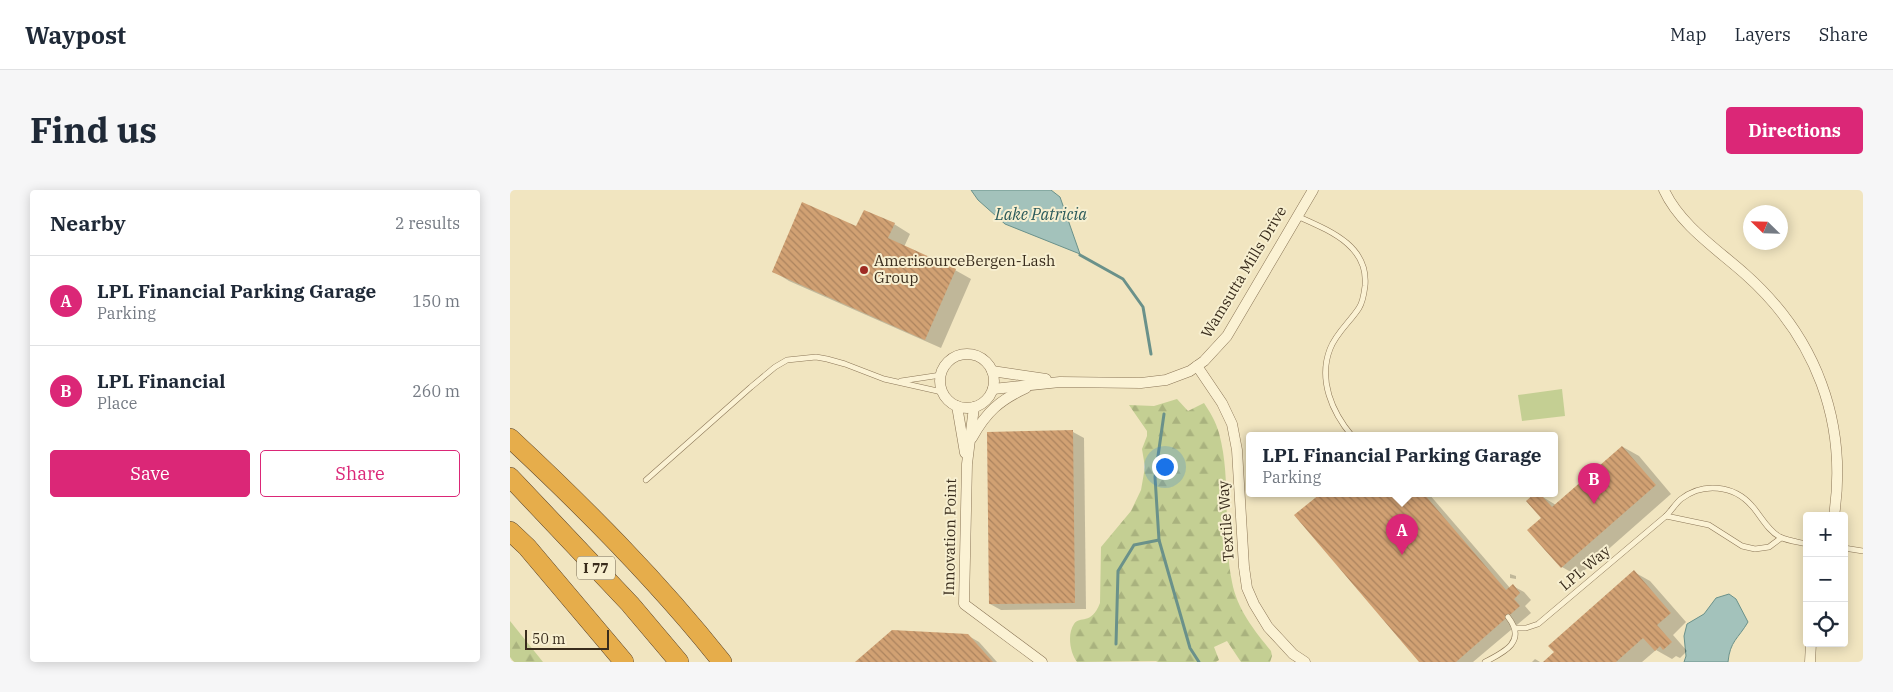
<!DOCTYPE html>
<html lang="en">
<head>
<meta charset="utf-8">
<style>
	:root { --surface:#fff; --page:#f6f6f7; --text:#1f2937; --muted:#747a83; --line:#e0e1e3; --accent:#db2777 }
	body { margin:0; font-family:"IBM Plex Serif",serif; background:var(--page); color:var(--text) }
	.controls { position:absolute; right:15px; bottom:15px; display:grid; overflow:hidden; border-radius:5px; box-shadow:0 2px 12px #0003 }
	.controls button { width:45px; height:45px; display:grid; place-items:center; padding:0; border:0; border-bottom:1px solid var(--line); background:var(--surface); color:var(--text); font:25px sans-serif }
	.compass { position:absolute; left:1233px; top:15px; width:45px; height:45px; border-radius:50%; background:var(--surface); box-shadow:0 2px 12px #0003; rotate:293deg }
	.scale { position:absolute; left:15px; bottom:12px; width:84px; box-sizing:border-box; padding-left:5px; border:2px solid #392c1c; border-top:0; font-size:14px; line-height:18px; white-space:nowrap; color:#392c1c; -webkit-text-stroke:4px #f7efd0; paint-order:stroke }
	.you { position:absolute; left:654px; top:276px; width:18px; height:18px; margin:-12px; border:4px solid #fff; border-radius:50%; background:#1a73e8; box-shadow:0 0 0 8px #1a73e833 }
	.badge { display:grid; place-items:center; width:32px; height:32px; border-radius:50%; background:var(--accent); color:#fff; font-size:16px; font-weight:700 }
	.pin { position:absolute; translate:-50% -41px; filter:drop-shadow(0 1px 2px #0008) }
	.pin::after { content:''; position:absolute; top:26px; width:18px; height:15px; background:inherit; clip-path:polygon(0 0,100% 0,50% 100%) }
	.popup { position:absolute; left:736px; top:242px; width:312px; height:65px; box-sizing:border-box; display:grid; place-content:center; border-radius:5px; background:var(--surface); filter:drop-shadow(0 1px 4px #0005); font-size:16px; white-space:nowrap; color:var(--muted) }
	.popup b { font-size:19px; color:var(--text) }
	.popup::after { content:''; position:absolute; left:50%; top:100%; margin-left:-10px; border:10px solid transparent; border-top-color:var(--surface) }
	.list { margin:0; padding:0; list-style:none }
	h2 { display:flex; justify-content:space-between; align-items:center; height:65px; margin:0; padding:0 20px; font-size:21px }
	h2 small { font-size:16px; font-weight:400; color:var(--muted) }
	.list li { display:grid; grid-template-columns:32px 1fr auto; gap:15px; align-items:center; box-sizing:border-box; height:90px; padding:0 20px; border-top:1px solid var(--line) }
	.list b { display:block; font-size:19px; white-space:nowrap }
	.list p { margin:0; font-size:16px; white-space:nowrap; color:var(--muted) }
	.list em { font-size:16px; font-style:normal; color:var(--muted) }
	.actions { display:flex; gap:10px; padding:15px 20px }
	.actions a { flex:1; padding:11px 0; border:1px solid var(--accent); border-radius:5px; text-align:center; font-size:18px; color:var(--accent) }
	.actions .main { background:var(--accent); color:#fff }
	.icon { flex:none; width:28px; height:28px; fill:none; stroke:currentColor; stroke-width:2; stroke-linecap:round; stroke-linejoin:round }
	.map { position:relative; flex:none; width:1353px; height:472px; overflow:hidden; border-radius:5px }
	header { display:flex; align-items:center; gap:30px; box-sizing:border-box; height:70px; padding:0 25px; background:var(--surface); border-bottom:1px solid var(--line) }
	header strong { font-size:24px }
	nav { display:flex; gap:28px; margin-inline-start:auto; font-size:18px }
	.intro { display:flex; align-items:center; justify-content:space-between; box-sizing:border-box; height:120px; padding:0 30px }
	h1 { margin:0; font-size:35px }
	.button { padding:12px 22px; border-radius:5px; background:var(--accent); color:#fff; font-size:18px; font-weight:700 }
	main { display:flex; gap:30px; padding:0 30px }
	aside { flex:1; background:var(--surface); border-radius:5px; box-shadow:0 2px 12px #0003 }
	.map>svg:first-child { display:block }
</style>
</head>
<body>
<header>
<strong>Waypost</strong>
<nav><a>Map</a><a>Layers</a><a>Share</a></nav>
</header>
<div class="intro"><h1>Find us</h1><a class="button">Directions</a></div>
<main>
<aside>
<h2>Nearby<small>2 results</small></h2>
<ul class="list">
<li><span class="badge">A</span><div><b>LPL Financial Parking Garage</b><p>Parking</p></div><em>150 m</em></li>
<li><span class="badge">B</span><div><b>LPL Financial</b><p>Place</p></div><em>260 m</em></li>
</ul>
<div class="actions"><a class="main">Save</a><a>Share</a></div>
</aside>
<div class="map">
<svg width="1353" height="472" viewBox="0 0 1353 472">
	<defs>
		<pattern id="forest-firs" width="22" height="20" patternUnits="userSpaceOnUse" patternTransform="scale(1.25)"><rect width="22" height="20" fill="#c4cf93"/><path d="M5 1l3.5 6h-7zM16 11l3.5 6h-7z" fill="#a9b27e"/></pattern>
		<pattern id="building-back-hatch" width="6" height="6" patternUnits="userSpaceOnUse" patternTransform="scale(1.25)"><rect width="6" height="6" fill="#d1a173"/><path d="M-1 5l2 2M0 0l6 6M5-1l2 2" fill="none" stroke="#ab835e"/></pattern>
	</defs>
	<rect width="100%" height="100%" fill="#f1e5c0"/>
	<g fill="url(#forest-firs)">
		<path d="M667 209 678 221 694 213C700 222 706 232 709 243 722 291 712 343 722 392 727 419 744 440 761 461L762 466 760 472H731L717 451 704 457 709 470 706 472H648L646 471 567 472C560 463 557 444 564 434 570 425 581 436 590 413L591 357 621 321 631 300 635 277 632 259 637 246V241L619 215 644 216Z"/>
		<path d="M0 431 33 472H4L0 467Z"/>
	</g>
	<path fill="#c4cf93" d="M1052 199 1055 226 1012 231 1008 205Z"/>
	<g fill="#a3c2bb" stroke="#6a918a">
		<path d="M461 0H541L550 7 570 64 495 34 468 10Z"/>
		<path d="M1219 404 1226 409 1238 432C1228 449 1220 451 1218 472H1174L1176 466 1174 446 1177 434 1194 424 1206 408Z"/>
	</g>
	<g fill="#0003">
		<path d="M384 34 400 44 394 57 445 80 461 89 431 158 279 91 263 81 347 38Z"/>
		<path d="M563 242 574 248 576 419 491 420 480 414Z"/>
		<path d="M1113 257 1129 266 1161 304 1068 386 1052 377 1032 329 1029 308 1031 306 1046 315Z"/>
		<path d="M812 304H919L1000 398 1003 396 1014 402 1021 410 1015 416 1021 423 963 472H911L786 326Z"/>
		<path d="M1124 382 1140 391 1176 432 1163 445 1177 461 1170 468 1166 466 1162 469 1146 460 1132 472H1035Z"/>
		<path d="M1000 384 1006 386V389L1000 388Z"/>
		<path d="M457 445 469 452 487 472H347Z"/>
		<path d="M1025 469 1030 472H1022Z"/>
	</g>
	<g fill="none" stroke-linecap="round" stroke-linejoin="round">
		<g stroke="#6a918a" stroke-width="3">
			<path d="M570 65 613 89 633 117 641 164"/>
			<path d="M654 224 645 287 649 350 680 458 689 472"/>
			<path d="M606 454 608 381 624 355 649 350"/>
		</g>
	</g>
	<g fill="url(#building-back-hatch)">
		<path d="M292 12 346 36 354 20 385 33 378 48 446 79 415 150 262 82Z"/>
		<path d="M563 240 565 413 479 414 477 242Z"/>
		<path d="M1112 256 1146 295 1051 378 1017 340 1031 328 1016 311 1024 304 1028 307 1031 305 1042 317Z"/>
		<path d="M810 304H914L996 400 1003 394 1010 403 1004 409 1010 416 946 472H909L784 325Z"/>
		<path d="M1124 380 1161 423 1147 435 1162 452 1153 460 1150 456 1145 461 1133 448 1106 472H1033L1044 462 1038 456Z"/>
		<path d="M382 440 458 444 483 472H345Z"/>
	</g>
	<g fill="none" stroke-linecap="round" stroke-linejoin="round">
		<defs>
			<g id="lane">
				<path d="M787 26C818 40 859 55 855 96 854 104 853 112 849 118 840 132 826 143 820 159 808 190 822 222 842 246"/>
				<path d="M391 191 431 185"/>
				<path d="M136 290 241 197 265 177 277 170 306 167 317 169 335 174 374 189 432 202"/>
				<path d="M1156 326 1199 335 1232 356 1245 359 1259 357 1271 348"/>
				<path d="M1334 358 1353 361"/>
				<path d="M1005 438H1016L1028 434 1156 326C1161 321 1166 313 1171 309 1193 292 1224 295 1242 316 1251 326 1258 341 1270 347 1278 351 1289 352 1297 354"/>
				<path d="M975 472C995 462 1017 451 998 427"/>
			</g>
			<g id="street">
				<path d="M1154 0C1170 35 1207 59 1235 84 1306 147 1338 232 1324 326"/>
				<circle cx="457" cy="191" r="27"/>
				<path d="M687 176 712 213 722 234 727 260 734 377 737 398 744 414 758 437 783 464 795 472"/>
				<path d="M482 181 536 189"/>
				<path d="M483 199 550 192 631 193 656 190 680 181 694 171 717 146 803 0"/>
				<path d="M447 216 455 263"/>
				<path d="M464 217 457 274 454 414 532 472"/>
				<path d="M462 248C476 222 490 210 516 198"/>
				<path d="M1300 472 1301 453"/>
			</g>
			<g id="highway">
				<path d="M0 248C75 318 148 391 212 472"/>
				<path d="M0 287 120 414 169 472"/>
				<path d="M0 341 17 357 114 472"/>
			</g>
		</defs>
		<use href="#lane" stroke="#8b7657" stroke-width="6"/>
		<use href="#street" stroke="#8b7657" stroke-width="11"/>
		<use href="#highway" stroke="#58432b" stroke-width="20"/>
		<use href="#lane" stroke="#fbf2d4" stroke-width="5"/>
		<use href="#street" stroke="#fbf2d4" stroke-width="10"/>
		<use href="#highway" stroke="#e6ad4b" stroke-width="19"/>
	</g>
	<circle fill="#9e2b23" stroke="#f7efd0" stroke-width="2" cx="354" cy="80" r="5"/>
	<g text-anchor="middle" stroke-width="4" stroke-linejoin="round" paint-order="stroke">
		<rect fill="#f7efd0" stroke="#726652" stroke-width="1" x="67" y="366.5" width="38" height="23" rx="4"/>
		<g font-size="14" font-weight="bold" fill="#392c1c">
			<text x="86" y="383">I 77</text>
		</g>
		<g font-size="15" fill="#392c1c" stroke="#f7efd0" text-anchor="start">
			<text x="364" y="76">AmerisourceBergen-Lash<tspan x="364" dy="17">Group</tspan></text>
		</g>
		<g font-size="15" fill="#392c1c" stroke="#f7efd0">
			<text transform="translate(734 82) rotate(-59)" y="5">Wamsutta Mills Drive</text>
			<text transform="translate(716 331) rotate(-94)" y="5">Textile Way</text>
			<text transform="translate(440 347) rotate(-89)" y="5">Innovation Point</text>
			<text transform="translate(1075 378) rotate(-40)" y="5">LPL Way</text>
		</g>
		<g font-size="16" font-style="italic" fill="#2a5a5a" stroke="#f7efd0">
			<text x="531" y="30">Lake Patricia</text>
		</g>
	</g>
</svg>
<div class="controls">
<button>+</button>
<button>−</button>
<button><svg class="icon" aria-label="locate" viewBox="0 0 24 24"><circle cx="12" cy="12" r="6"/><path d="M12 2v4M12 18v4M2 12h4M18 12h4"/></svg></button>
</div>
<svg class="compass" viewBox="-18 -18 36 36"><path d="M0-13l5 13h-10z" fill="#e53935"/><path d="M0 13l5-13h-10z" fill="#747a83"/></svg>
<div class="scale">50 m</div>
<div class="you"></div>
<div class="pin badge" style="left:892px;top:365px">A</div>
<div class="popup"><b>LPL Financial Parking Garage</b>Parking</div>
<div class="pin badge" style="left:1084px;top:314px">B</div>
</div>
</main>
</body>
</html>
